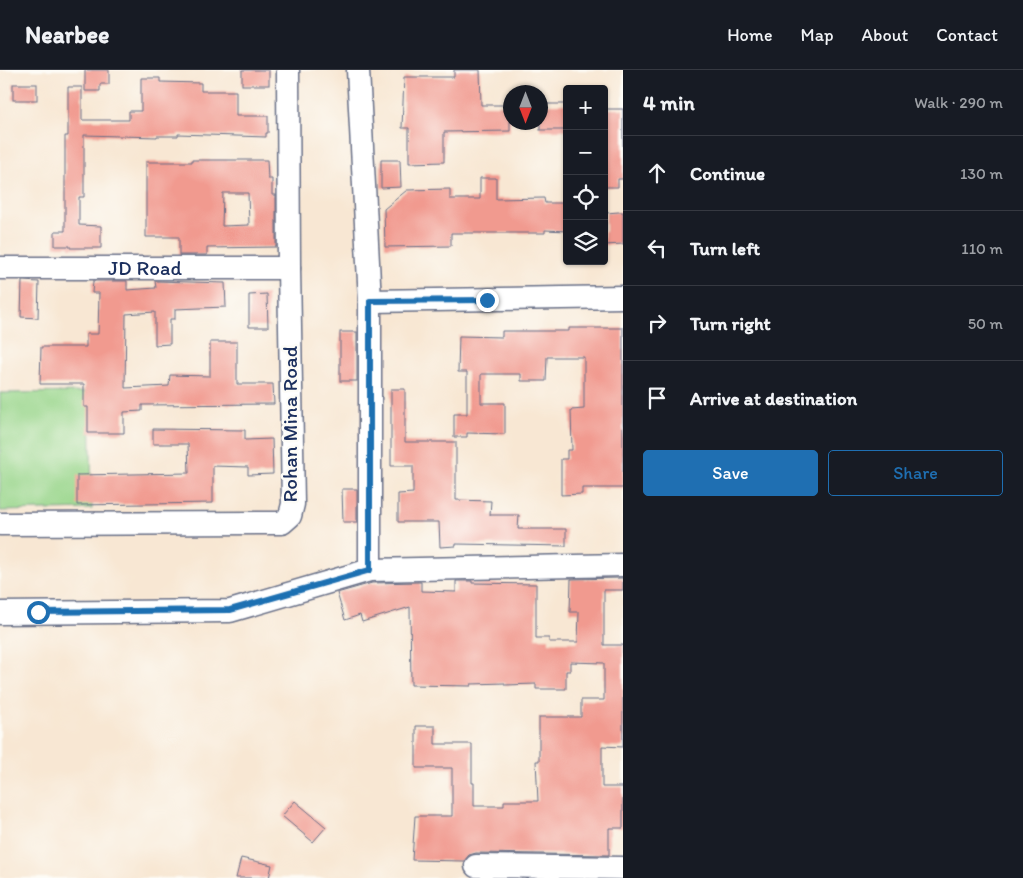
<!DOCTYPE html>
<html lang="en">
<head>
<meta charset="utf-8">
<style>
	:root { --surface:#171b24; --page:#242831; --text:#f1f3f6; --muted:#9ea1a6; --line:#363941; --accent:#1f6fb2 }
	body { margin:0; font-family:Itim,sans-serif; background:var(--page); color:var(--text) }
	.controls { position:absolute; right:15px; top:15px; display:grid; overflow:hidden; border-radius:5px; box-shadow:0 1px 4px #0004 }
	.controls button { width:45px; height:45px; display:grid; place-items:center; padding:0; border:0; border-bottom:1px solid var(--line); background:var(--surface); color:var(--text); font:25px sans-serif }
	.compass { position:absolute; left:503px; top:15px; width:45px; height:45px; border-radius:50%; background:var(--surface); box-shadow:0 1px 4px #0004; rotate:180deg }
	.stop { position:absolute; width:15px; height:15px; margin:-11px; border:4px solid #1f6fb2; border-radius:50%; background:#fff }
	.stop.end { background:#1f6fb2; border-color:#fff; box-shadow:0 1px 5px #0008 }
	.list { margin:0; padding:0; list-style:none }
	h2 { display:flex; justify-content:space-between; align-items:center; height:65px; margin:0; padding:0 20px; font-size:21px }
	h2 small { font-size:16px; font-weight:400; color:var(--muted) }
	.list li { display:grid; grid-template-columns:32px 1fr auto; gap:15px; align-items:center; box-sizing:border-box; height:75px; padding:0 20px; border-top:1px solid var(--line) }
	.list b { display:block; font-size:19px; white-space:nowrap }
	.list em { font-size:16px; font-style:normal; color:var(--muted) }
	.actions { display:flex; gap:10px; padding:15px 20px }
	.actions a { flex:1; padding:11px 0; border:1px solid var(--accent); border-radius:5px; text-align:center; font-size:18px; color:var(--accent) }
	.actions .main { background:var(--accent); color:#fff }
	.icon { flex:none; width:28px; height:28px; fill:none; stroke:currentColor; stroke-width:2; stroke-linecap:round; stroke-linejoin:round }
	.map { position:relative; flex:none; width:623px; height:808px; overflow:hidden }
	header { display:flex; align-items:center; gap:30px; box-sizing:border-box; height:70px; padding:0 25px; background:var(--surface); border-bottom:1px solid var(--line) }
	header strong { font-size:24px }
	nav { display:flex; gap:28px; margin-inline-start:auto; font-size:18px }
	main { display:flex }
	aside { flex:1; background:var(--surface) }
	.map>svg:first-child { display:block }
</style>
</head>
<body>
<header>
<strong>Nearbee</strong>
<nav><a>Home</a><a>Map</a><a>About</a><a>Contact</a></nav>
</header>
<main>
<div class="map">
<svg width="623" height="808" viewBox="0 0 623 808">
	<rect width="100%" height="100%" fill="#fdfcf7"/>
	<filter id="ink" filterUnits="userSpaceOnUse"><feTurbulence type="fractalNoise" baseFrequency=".02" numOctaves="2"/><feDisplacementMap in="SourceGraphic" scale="10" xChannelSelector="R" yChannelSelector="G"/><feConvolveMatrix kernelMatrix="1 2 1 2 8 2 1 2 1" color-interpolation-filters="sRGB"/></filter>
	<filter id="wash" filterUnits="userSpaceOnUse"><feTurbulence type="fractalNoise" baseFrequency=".0096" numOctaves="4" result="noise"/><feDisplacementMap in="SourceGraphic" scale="20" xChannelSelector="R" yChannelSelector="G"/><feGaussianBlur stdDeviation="1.12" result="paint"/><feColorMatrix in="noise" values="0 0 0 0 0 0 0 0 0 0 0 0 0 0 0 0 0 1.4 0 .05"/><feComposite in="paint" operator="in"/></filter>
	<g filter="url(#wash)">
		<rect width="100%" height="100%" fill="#f8e7d3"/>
		<path fill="#98d58a" stroke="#5a8274" d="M90 322 92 439 0 441V323Z"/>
		<g id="blocks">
			<g fill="#f19a8f" fill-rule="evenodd">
				<path d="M85 0H109V14H100V21H85Z"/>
				<rect x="242" y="0" width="27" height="15"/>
				<path d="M454 0H480L481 35H510V61L444 62V92L409 93V58H402L404 7H454Z"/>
				<path d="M141 8H160V12L201 13V21H236V46H268V63H266V67L178 64V66H157V67L84 65V127H79V155L101 156V178H70V176H55V161H65V66H68V17H82V50H129V41H141Z"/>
				<rect x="13" y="14" width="24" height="16"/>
				<rect x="540" y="34" width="27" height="26"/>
				<path d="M604 39H623V109H618V117H604Z"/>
				<path d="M192 90H267L268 109H272V125H276V177L207 178V185H179V167H146V92H192ZM223 123H248L249 155 222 156Z"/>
				<path d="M381 90H400L401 117 381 118Z"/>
				<path d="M480 108H496V129L544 128 545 133H567V161L545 160V163H451V176L385 177 384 139 407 120 450 119V129H480Z"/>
				<path d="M619 142H623V174L604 175V162H606V143Z"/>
				<path d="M22 211 39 212 38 248 21 247Z"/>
				<path d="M93 211H127V220L156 218 155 211 225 213 226 237 175 239V249H170V274L155 275V242L126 244 125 318 169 316 170 305 210 306V272H237V314H273L274 334 142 335V341L124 342V363H88V337H84V314H40L41 277H86V264H98L99 223H92Z"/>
				<path d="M267 224 268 257H249V225Z"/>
				<path d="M569 258H623V418H582V424L561 425V389H567V380H572L571 340 584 339V287H547L546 311H521V304H481V333H505V364L467 363V367H454V344H467V302H458L459 266 502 267V261H569Z"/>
				<rect x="340" y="262" width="17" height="49"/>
				<path d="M391 319H405V372H456V430L491 431 490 445H519L518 459H566V476L456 474V476L440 477 439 452H398V424L413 423V396H391Z"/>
				<path d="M153 359 245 360V370L272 369 273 404 248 405V397L213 396V433L77 435V405L189 403 188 374H153Z"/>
				<path d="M342 419H357V452H343Z"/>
				<path d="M623 508V520H604V575H623V677L602 676V717H623V758H609V785L476 783 469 785 464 791 412 790 415 746H452V698H416V656H435V674H472V713H474V736H504V731H538L536 691H539V647H581V630H604V593L570 592V601H566V619H536V614L505 615V613L471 614V616L411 615 410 537 362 552 360 545 345 550 337 523 372 513 421 512V521L456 522V511H472V513L536 514V568H549V572H578L579 542H570L571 509Z"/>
				<path d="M295 731 326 757 313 772 282 746Z"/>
				<path d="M241 788 272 795 269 808H236Z"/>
			</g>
		</g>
	</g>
	<g filter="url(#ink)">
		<use href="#blocks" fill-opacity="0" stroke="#686f87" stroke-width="1"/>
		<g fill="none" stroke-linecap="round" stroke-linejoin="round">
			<defs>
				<g id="minor">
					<path d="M358 0 370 231V500"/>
					<path id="s1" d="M0 198H289"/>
					<path d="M370 231 623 227"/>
					<path d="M0 454 282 453 290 446 293 434 289 198 288 0"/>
					<path d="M0 543 230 541 370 500 623 495"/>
					<path d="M476 796 623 798"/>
				</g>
			</defs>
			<use href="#minor" stroke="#686f87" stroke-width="25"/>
			<use href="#minor" stroke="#fff" stroke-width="22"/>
		</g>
	</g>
	<g fill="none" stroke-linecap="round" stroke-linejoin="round" filter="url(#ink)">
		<path stroke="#1f6fb2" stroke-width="6" d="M38 542 230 540 370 500V231L487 230"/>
	</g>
	<g text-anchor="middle" stroke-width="5" stroke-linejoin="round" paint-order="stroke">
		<g font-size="21" fill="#1b2f5e" stroke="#fdfcf7">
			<text dy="7" stroke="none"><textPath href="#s1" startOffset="145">JD Road</textPath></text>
			<text transform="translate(290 354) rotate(-90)" y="7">Rohan Mina Road</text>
		</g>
	</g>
</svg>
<div class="controls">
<button>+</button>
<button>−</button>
<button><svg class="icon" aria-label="locate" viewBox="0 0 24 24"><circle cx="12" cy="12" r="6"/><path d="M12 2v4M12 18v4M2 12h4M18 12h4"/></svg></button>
<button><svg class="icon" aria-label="layers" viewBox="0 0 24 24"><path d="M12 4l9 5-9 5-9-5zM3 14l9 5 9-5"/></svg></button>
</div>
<svg class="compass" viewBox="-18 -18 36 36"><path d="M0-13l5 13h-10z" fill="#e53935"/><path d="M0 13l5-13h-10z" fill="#9ea1a6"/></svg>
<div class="stop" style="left:38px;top:542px"></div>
<div class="stop end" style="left:487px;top:230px"></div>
</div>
<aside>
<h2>4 min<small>Walk · 290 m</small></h2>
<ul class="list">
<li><svg class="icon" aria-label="ahead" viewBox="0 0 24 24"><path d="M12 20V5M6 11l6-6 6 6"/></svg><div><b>Continue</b></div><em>130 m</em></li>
<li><svg class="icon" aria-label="left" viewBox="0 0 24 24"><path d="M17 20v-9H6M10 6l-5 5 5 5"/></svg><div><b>Turn left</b></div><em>110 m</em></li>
<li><svg class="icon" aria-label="right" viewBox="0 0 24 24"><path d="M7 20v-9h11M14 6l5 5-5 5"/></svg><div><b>Turn right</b></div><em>50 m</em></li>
<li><svg class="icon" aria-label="arrive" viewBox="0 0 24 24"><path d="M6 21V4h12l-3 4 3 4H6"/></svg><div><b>Arrive at destination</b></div></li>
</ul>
<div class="actions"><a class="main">Save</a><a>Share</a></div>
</aside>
</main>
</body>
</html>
